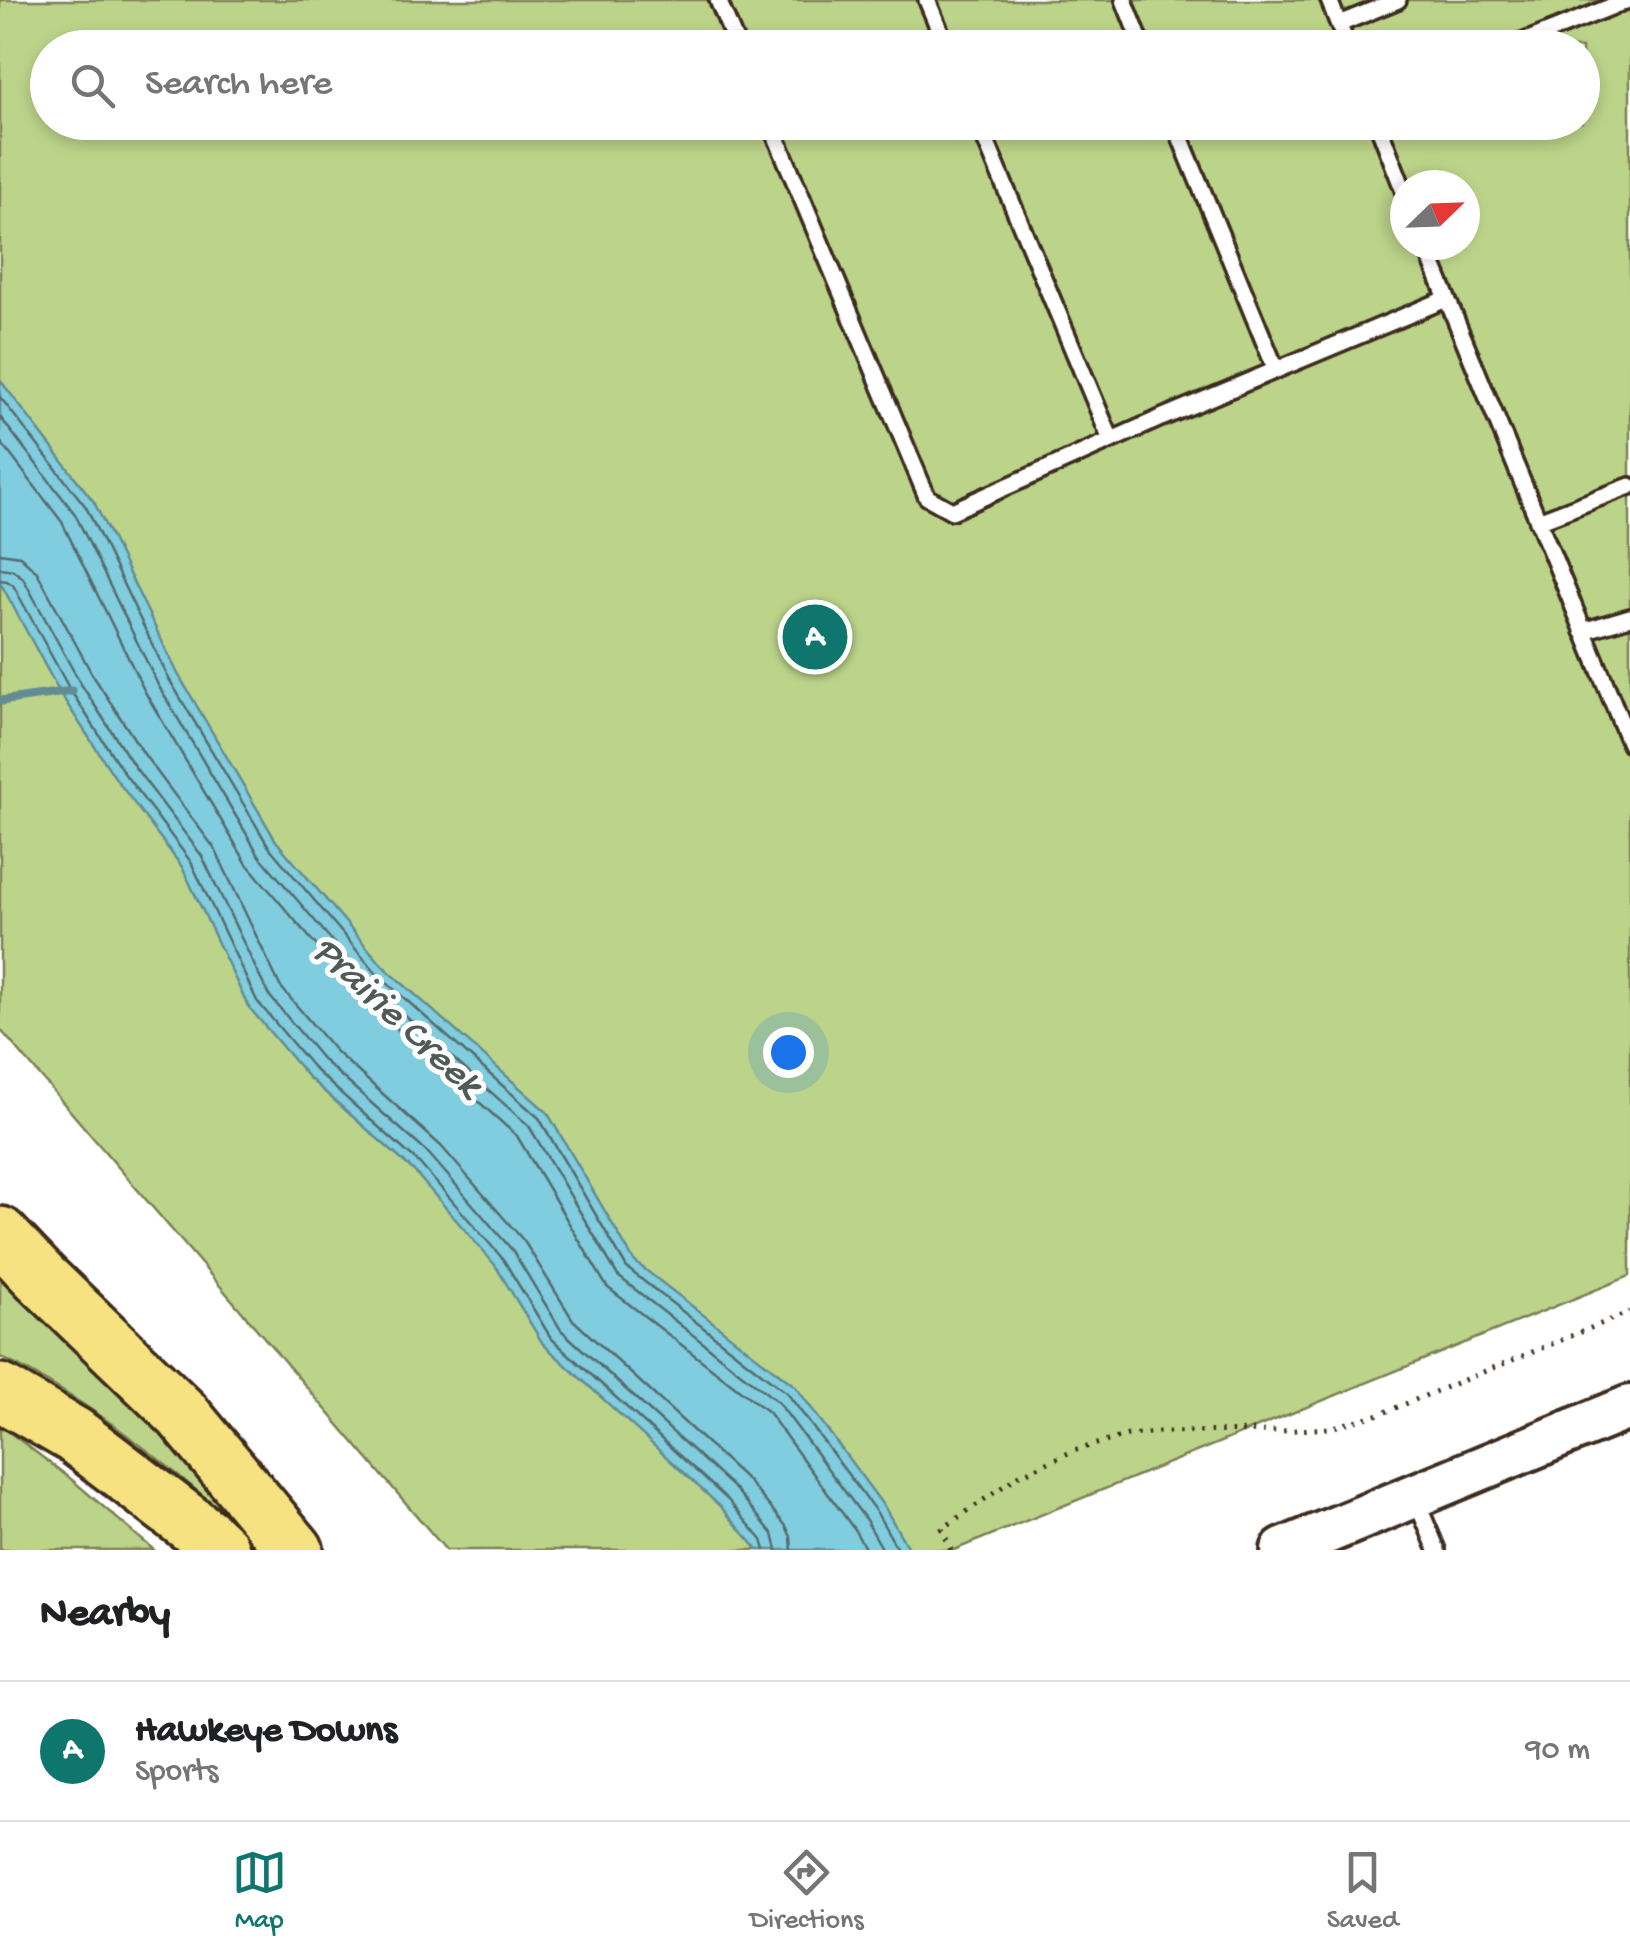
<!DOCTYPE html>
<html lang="en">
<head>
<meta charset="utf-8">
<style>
	:root { --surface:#fff; --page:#f6f6f6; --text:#202124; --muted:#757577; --line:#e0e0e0; --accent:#0f766e }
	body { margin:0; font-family:"Gochi Hand",sans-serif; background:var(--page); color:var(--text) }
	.compass { position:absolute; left:1390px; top:170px; width:90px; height:90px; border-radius:50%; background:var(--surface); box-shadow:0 5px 15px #0003; rotate:67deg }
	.you { position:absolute; left:788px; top:1052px; width:35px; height:35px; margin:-25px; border:8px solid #fff; border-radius:50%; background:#1a73e8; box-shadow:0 0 0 15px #1a73e833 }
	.badge { display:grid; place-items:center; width:65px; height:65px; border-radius:50%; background:var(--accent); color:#fff; font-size:32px; font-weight:700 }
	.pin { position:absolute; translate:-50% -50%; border:5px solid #fff; box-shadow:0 2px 10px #0006 }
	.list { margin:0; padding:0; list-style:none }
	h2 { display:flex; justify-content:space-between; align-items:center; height:130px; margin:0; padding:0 40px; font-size:42px }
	h2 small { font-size:32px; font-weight:400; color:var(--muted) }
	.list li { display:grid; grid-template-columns:65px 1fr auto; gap:30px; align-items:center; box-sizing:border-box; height:140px; padding:0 40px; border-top:2px solid var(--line) }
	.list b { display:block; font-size:38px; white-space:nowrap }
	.list p { margin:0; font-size:32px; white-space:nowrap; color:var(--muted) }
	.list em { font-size:32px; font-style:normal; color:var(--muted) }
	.icon { flex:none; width:55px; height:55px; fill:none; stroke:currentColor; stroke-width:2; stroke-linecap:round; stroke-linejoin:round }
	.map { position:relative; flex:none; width:1630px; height:1550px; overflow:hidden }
	.search { position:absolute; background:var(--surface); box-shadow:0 5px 15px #0003; left:30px; right:30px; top:30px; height:110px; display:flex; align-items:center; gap:25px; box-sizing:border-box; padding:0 35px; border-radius:55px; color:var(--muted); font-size:38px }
	.sheet { height:270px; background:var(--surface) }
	nav { display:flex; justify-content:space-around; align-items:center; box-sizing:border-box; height:140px; border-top:2px solid var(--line); background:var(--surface); font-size:28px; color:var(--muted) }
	nav a { display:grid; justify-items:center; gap:5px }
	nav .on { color:var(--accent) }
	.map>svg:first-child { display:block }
</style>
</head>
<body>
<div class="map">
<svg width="1630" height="1550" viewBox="0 0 1630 1550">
	<rect width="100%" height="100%" fill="#fff"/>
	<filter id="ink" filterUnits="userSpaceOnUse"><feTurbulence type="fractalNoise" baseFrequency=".01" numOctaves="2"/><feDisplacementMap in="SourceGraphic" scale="20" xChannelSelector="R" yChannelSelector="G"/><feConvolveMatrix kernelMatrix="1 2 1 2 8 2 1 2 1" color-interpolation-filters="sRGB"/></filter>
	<g filter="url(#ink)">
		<g fill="#bcd48a" stroke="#7c7f54" stroke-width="2.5" fill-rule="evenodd">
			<path d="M0 0H1630V1276L954 1550H446L0 1029ZM48 48H1582V122H48ZM1405 185H1465V245H1405Z"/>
			<path d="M0 1268 135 1400 255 1541C177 1472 94 1402 0 1357Z"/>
			<path d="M0 1425 71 1479 154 1550H0Z"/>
		</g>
		<path fill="#80cddf" stroke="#648c92" stroke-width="2.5" d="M0 380 94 502 178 674 276 841 383 966 547 1112 634 1261 795 1386 885 1508 909 1550H758L721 1507 543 1344 495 1265 413 1170 308 1077 248 1006 182 867 116 779 60 693 0 582Z"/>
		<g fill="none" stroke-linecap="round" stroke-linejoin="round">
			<g stroke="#576b6b" stroke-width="2.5">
				<path d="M0 397 86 507 169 679 269 847 376 973 539 1118 627 1268 787 1393 877 1513 898 1550"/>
				<path d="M0 417 75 514 158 685 259 855 367 982 529 1126 618 1276 778 1402 866 1520 883 1550"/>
				<path d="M0 441 62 522 145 692 247 864 356 992 517 1136 607 1287 768 1412 854 1529 866 1550"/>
				<path d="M0 553 20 556 37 572 92 674 146 757 215 849 280 986 335 1051 441 1146 524 1241 573 1320 748 1481 786 1526 791 1537 792 1550"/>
				<path d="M0 568 13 570 23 578 79 681 134 766 202 856 268 994 324 1061 430 1155 513 1251 561 1330 737 1491 773 1534 777 1550"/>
				<path d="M0 580 7 581 13 585 69 688 124 773 191 862 257 1001 315 1070 420 1164 503 1259 551 1338 728 1500 762 1540 765 1550"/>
			</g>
			<path stroke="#648c92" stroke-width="9" d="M0 701 72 691"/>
			<defs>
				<g id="service">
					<path d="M718 0 738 48"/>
					<path d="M927 0 947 48"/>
					<path d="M1124 0 1143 48"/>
					<path d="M1329 0 1348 48"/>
					<path d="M1339 24 1398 0"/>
					<path d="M1508 48 1628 0"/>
					<path d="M770 122 927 497 952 511 1161 418 1446 299"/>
					<path d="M978 122 1111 440"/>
					<path d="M1174 122 1276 370"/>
					<path d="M1377 122 1405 194"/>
					<path d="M1425 245 1630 744"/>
					<path d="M1538 521 1630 486"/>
					<path d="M1583 631 1630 617"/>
					<path d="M1416 1500 1437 1550"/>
				</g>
				<path id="secondary" d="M1283 1550 1630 1407"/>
				<g id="motorway">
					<path d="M0 1235 40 1277 182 1414 295 1550"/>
					<path d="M0 1392 74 1435 205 1535 221 1550"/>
				</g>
			</defs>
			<use href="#service" stroke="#3b2a1e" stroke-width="22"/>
			<use href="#secondary" stroke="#3b2a1e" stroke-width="50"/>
			<use href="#motorway" stroke="#3b2a1e" stroke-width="62"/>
			<path stroke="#3b2a1e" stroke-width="5" stroke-dasharray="2.5 8" stroke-linecap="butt" d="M951 1550 942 1529 1018 1476 1073 1451 1128 1435 1159 1432 1282 1431 1330 1428 1383 1413 1630 1312"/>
			<use href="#service" stroke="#fff" stroke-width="15"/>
			<use href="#secondary" stroke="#fff" stroke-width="42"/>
			<use href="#motorway" stroke="#f6e281" stroke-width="55"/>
		</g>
	</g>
	<g text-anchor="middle" stroke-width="10" stroke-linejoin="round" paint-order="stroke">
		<g font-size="40" font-style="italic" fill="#505b58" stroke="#fff">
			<text transform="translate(400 1014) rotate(43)" y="14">Prairie Creek</text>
		</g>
	</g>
</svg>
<svg class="compass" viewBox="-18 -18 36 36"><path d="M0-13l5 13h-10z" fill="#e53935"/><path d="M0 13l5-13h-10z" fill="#757577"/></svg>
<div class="you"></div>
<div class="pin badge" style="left:815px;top:637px">A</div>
<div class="search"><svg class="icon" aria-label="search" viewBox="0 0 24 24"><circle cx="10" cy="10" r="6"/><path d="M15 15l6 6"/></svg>Search here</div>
</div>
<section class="sheet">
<h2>Nearby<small></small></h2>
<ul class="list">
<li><span class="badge">A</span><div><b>Hawkeye Downs</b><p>Sports</p></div><em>90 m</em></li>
</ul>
</section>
<nav>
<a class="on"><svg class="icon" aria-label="map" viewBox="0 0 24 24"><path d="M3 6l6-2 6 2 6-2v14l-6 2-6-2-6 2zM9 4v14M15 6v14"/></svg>Map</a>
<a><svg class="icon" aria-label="directions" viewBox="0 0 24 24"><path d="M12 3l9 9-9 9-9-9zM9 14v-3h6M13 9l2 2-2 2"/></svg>Directions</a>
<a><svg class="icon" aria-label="saved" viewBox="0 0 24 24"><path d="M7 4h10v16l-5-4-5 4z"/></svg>Saved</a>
</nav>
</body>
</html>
